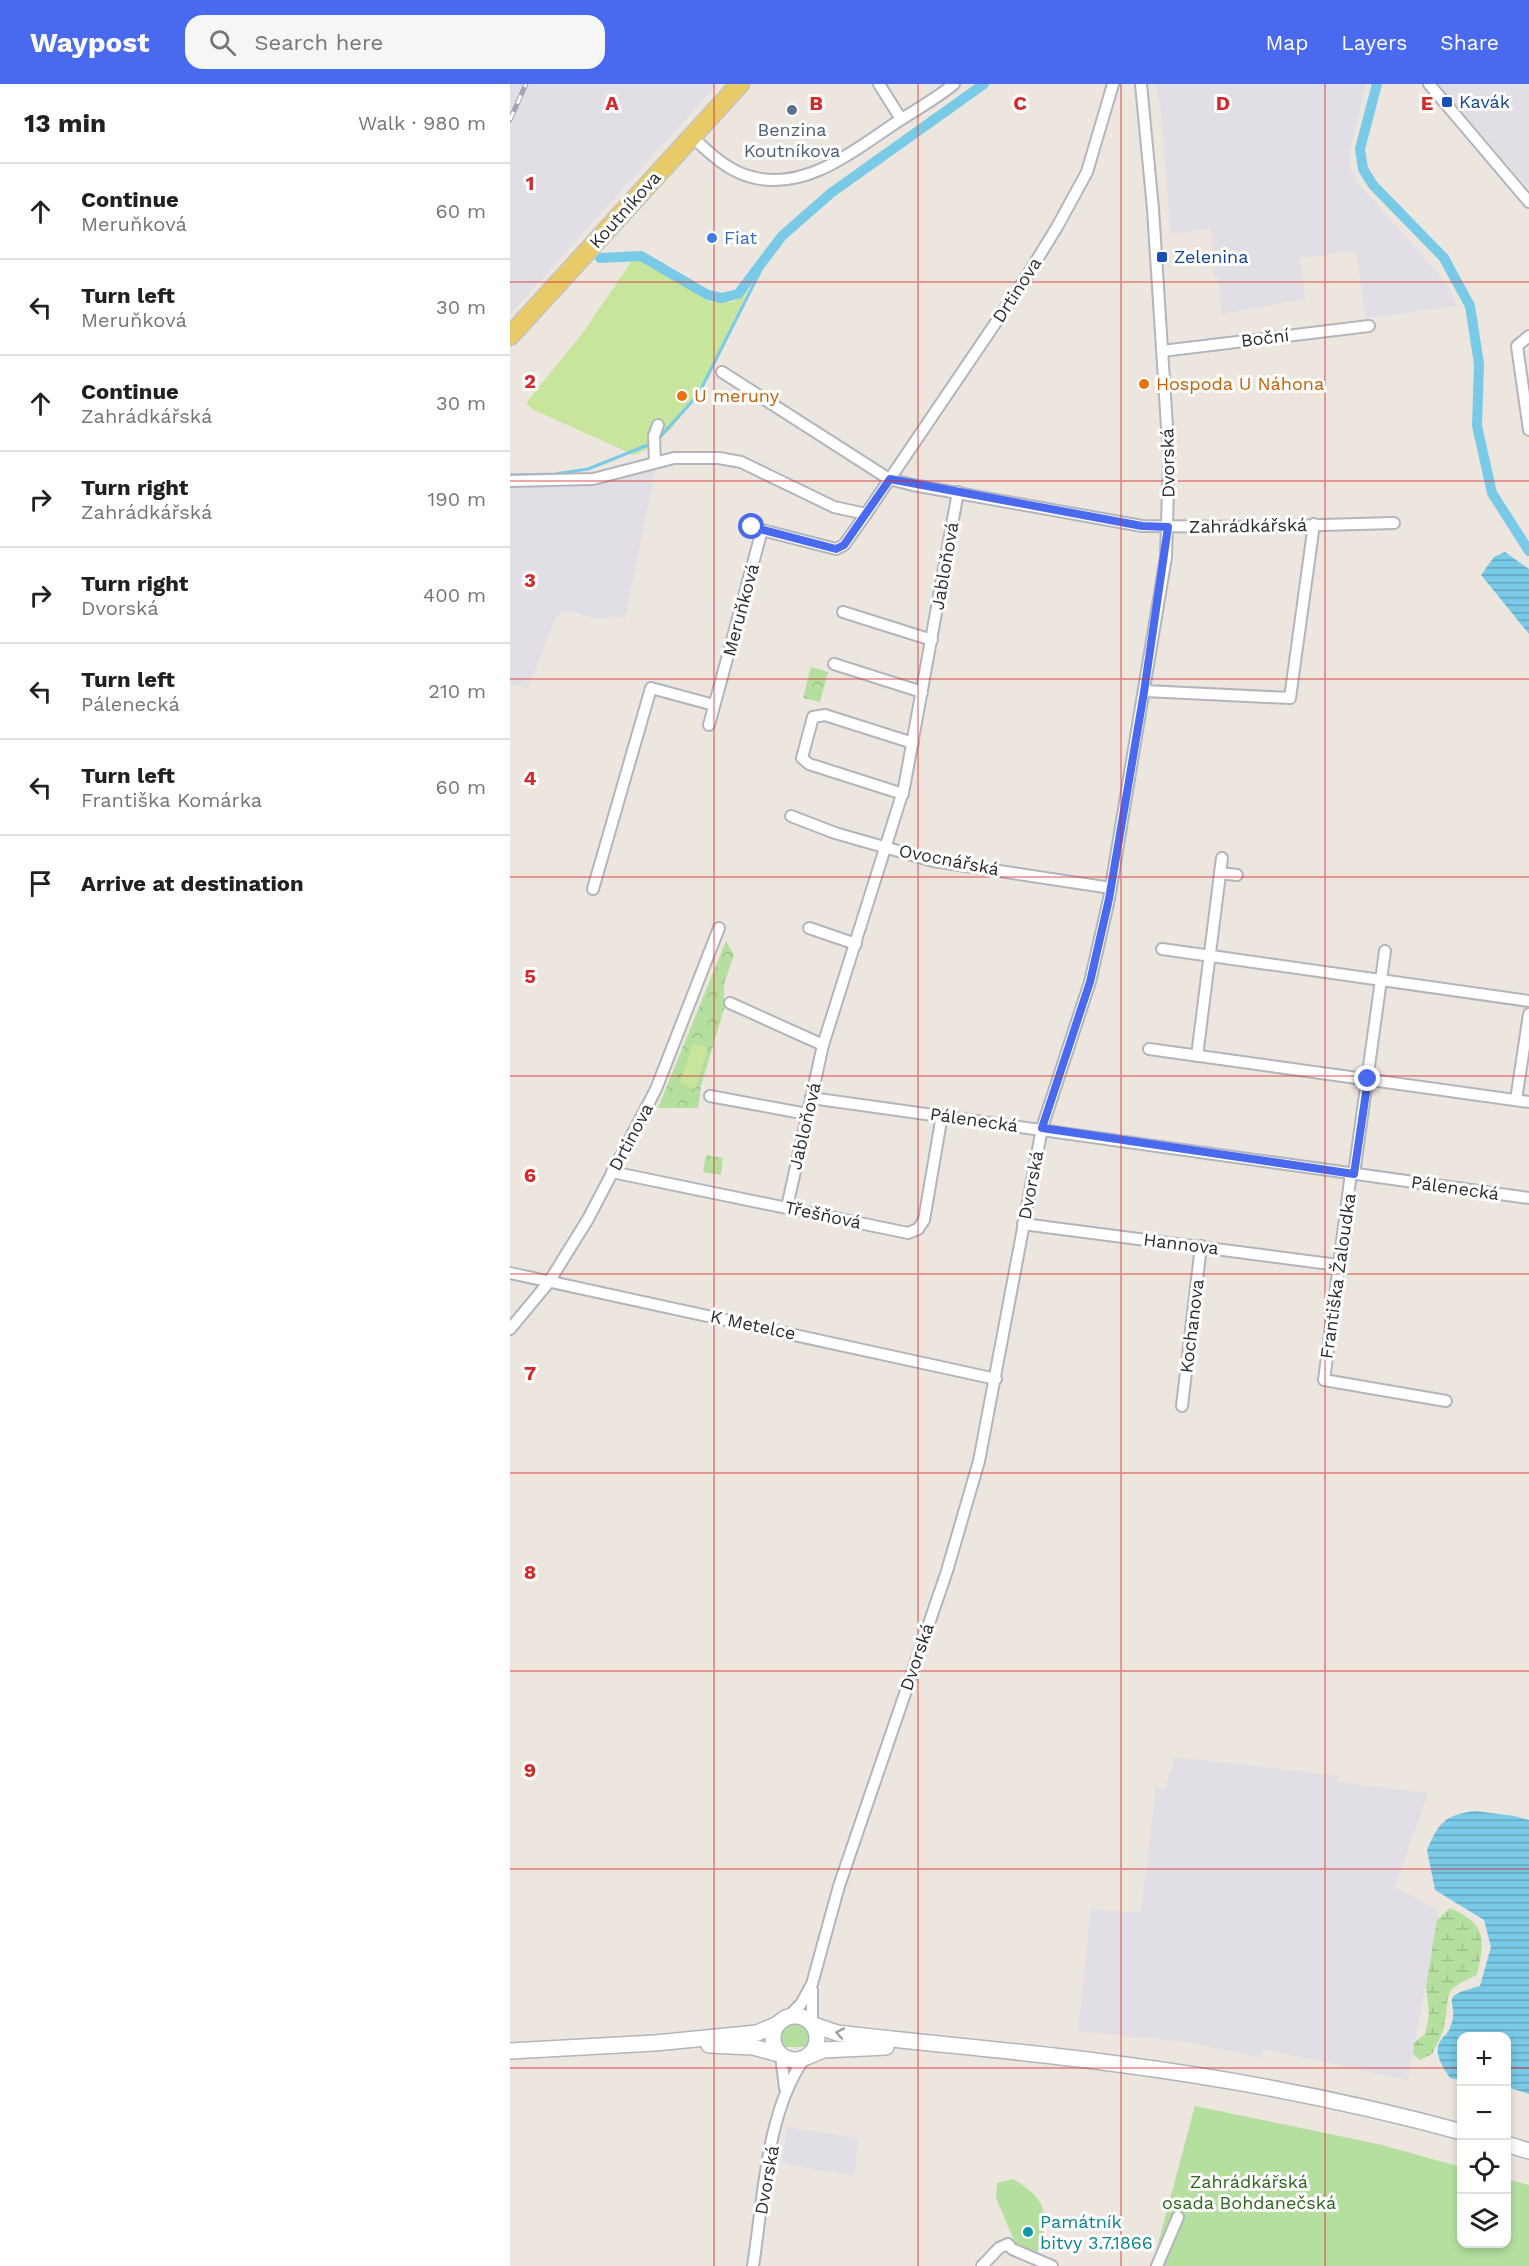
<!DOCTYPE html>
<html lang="en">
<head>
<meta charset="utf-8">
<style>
	:root { --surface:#fff; --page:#f6f6f6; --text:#202124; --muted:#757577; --line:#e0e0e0; --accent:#4969ef }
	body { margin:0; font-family:"Work Sans",sans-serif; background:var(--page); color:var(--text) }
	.controls { position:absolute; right:18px; bottom:18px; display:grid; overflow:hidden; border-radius:12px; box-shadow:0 3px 9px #0003 }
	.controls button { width:54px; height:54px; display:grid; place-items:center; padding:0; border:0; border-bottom:2px solid var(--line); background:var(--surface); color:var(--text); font:30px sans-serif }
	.stop { position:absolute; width:18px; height:18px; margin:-14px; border:4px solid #4969ef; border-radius:50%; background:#fff }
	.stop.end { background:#4969ef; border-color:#fff; box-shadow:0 2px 6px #0008 }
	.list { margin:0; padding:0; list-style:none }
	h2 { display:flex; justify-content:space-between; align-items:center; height:78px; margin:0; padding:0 24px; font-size:26px }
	h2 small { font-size:20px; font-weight:400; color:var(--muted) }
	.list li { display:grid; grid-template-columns:39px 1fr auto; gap:18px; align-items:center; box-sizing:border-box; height:96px; padding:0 24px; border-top:2px solid var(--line) }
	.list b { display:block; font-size:22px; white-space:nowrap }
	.list p { margin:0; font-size:20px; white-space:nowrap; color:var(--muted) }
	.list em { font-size:20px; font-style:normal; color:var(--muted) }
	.icon { flex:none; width:33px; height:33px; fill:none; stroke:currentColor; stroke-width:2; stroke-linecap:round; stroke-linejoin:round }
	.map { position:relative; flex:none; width:1019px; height:2182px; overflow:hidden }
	header { display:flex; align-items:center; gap:36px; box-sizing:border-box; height:84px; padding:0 30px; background:var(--accent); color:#fff }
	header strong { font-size:28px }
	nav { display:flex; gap:33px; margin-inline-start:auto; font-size:21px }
	.search { width:420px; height:54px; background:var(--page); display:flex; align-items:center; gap:15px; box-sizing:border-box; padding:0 21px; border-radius:18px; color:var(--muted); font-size:22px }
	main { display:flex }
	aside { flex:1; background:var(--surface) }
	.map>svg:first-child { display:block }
</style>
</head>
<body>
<header>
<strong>Waypost</strong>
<div class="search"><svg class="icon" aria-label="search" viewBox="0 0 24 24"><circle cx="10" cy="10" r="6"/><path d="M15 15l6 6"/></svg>Search here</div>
<nav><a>Map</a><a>Layers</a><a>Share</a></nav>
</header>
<main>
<aside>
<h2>13 min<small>Walk · 980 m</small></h2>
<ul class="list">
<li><svg class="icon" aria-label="ahead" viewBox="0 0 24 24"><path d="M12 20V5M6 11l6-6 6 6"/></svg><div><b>Continue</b><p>Meruňková</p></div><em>60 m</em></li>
<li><svg class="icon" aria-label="left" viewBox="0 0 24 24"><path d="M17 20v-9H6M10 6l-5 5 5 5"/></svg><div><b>Turn left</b><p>Meruňková</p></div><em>30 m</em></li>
<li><svg class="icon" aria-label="ahead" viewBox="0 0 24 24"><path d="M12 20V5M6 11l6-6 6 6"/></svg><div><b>Continue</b><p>Zahrádkářská</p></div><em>30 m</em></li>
<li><svg class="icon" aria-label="right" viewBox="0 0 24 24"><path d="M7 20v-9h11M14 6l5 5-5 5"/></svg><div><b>Turn right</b><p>Zahrádkářská</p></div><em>190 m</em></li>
<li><svg class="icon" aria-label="right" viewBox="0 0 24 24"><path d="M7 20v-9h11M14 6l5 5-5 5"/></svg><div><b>Turn right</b><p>Dvorská</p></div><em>400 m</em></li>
<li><svg class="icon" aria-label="left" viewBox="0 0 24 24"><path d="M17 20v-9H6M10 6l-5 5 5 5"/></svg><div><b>Turn left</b><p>Pálenecká</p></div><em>210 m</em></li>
<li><svg class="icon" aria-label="left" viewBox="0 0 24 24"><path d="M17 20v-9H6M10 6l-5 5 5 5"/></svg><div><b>Turn left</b><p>Františka Komárka</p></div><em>60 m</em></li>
<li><svg class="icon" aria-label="arrive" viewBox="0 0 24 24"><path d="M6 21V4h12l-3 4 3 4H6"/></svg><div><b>Arrive at destination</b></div></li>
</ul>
</aside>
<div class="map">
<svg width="1019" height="2182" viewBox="0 0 1019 2182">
	<defs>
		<pattern id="wetland-marsh" width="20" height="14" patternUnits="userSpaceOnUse" patternTransform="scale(1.5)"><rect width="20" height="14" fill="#b5df9f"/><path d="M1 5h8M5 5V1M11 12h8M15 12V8" fill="none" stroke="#9cc089"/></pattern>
		<pattern id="park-crowns" width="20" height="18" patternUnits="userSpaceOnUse" patternTransform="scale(1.5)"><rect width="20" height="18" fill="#b5df9f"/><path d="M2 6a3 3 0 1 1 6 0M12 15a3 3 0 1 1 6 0" fill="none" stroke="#9cc089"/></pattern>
		<pattern id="water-rules" width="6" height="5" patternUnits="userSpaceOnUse" patternTransform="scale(1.5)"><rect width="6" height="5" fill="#79cae7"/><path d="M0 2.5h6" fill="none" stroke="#63a4bb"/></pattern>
	</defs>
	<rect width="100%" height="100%" fill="#ece6df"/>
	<g fill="#e1dfe5">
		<path d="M0 0H207L0 230Z"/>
		<path d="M646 0H856L840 68V83L847 98 938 201 947 222 856 234 846 167 790 174 795 215 712 230 708 192H703L701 145 661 150 651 29Z"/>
		<path d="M925 0H1019V105L1014 99Z"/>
		<path d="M146 382 115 534 99 532 98 534H85L60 527 52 528 44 537 18 604 0 600V399Z"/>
		<path d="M665 1673 828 1692 827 1698 918 1709 885 1803 929 1827 898 1996 753 1965 751 1974 678 1958 568 1947 581 1825 631 1829 646 1703 655 1705Z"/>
		<path d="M277 2043 348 2054 344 2092 272 2080Z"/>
	</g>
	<g fill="#b5df9f">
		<path d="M283 1939C297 1940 304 1951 297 1963H273L270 1955 272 1946Z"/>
		<path d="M685 2022 868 2060 951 2083 952 2160H996L997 2095 1019 2101V2182H642Z"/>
		<path d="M503 2095C538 2116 538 2129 531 2165 522 2172 514 2165 506 2161L486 2114 487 2099Z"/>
	</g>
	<path fill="url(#wetland-marsh)" d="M940 1824C977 1840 975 1855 967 1891 928 1908 942 1910 934 1943 932 1952 926 1961 922 1970L910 1976 903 1970 904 1959 915 1950 919 1931 916 1902 927 1836Z"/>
	<g fill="url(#park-crowns)">
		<path d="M301 583 318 588 310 618 293 614Z"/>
		<path d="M216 857 224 871 214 900V925L191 1002 188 1024H148Z"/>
		<path d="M196 1071 213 1074 211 1091 193 1088Z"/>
	</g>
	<g fill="#c7e69b">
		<path d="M123 175 135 177 199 218H223L239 205C214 252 178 354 124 371L22 325 16 319 75 246Z"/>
		<path d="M183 959 198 964 185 1005 170 999Z"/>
	</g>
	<g fill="url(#water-rules)">
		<path d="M995 468 1019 485V550L971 491 984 473Z"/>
		<path d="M965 1727 1004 1732 1019 1736V2010L997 2003 996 1952H952L951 1996 940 1994C934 1985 924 1971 929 1960 931 1954 938 1950 940 1944 952 1916 923 1914 970 1902L981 1863 974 1836 925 1806 917 1766C929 1739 934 1731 965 1727Z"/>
	</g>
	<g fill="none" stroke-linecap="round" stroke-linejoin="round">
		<g stroke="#79cae7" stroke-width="3">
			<path d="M149 354 188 311 260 168"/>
			<path d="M0 391 45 390 78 385 143 359"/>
		</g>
		<g stroke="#79cae7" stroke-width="10">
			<path d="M867 0 850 65 853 85 863 101 934 174 960 222 969 280 967 342 982 409 1019 467"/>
			<path d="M90 174 131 172 198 211 212 214 228 210 272 152 321 109 474 0"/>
		</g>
		<defs>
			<g id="minor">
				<path d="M369 0 391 35"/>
				<path d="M919 0 1019 118"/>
				<path d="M181 52C201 70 219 89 246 94 300 106 348 63 390 36 409 24 427 14 444 0"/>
				<path d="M1019 252 1007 262 1019 346"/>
				<path d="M652 267 859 242"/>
				<path d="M212 288 379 395 403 401 632 442 747 443 884 439"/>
				<path d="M145 378 144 352 148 341"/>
				<path d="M0 397 83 395 164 374H209L231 378 324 423 356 430 512 200 547 143 577 88 603 0"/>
				<path d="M333 528 422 556"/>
				<path d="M324 580 412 608"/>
				<path d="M635 607 780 614 804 440"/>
				<path d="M199 641 252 446 326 465 334 461 356 430"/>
				<path d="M393 710 299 680 292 674 303 633 315 631 403 659"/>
				<path d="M281 732 325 749 423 777 601 804"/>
				<path d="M710 789 727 791"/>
				<path d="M83 805 141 604 204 621"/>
				<path d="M299 844 346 860"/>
				<path d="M652 865 1019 917"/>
				<path d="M220 919 313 961"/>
				<path d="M639 965 1019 1018"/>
				<path d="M687 972 712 774"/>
				<path d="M200 1012 297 1030"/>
				<path d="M301 1014 1019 1114"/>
				<path d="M1006 1016 1019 930"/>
				<path d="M102 1088 398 1149 408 1145 414 1136 432 1031"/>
				<path d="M841 1089 814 1296 936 1317"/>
				<path d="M844 1090 875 867"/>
				<path d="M277 1123 313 961 394 704 448 408"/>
				<path d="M513 1140 828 1181"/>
				<path d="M0 1189 486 1295"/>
				<path d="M0 1245 39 1198 78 1135 146 1005 209 844"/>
				<path d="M672 1322 691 1162"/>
				<path d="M302 1906V1939"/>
				<path d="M279 1932 291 1920 302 1900 329 1802 437 1487 469 1377 532 1044 580 898 599 815 656 473 659 374 643 125 631 0"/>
				<path d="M271 1972 275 2004"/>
				<path d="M243 2182C253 2119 256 2028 294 1975"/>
				<path d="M472 2182 489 2164 498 2160 502 2165 542 2182"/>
				<path d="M647 2182 668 2133"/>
			</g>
			<g id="secondary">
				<circle cx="285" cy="1954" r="22"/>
				<path d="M304 1941 327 1949C420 1960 514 1967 608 1980 723 1995 839 2017 952 2048"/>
				<path d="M199 1961 243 1963 269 1970"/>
				<path d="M0 1967 145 1959 247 1949 268 1940"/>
				<path d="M299 1972 313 1966 376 1963"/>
				<path d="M996 2060 1019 2067"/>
			</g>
			<path id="primary" d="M0 252 230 0"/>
		</defs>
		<use href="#minor" stroke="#b2b5be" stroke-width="14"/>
		<use href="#secondary" stroke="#b2b5be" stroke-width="18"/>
		<use href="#primary" stroke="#c4c4c4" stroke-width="21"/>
		<use href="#minor" stroke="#fff" stroke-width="10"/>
		<use href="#secondary" stroke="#fff" stroke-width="15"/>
		<use href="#primary" stroke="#e8ca68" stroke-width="18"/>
		<defs>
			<path id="rail" d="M0 36 16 0"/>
		</defs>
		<use href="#rail" stroke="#a2a4b5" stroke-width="5"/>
		<use href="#rail" stroke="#fff" stroke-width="3" stroke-dasharray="9" stroke-linecap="butt"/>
	</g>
	<defs><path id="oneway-chevron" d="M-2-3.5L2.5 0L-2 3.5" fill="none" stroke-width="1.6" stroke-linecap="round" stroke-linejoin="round" transform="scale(1.5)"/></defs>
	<use stroke="#a0a0a0" href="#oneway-chevron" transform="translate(330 1949) rotate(-170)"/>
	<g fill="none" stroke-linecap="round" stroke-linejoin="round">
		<path stroke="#4969ef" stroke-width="8" d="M242 443 326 465 334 461 380 395 632 442 658 443 634 608 599 815 580 898 532 1044 844 1090 858 995"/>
	</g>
	<path fill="none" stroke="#d62828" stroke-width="1.5" stroke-opacity="0.55" d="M204 0V2182M408 0V2182M611 0V2182M815 0V2182M0 198H1019M0 397H1019M0 595H1019M0 793H1019M0 992H1019M0 1190H1019M0 1389H1019M0 1587H1019M0 1785H1019M0 1984H952M996 1984H1019"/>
	<g fill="#1a4fb4" stroke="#fff" stroke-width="2">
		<rect x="931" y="12" width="12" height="12" rx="3"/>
		<rect x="646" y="167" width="12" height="12" rx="3"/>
	</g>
	<circle fill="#5c6f8a" stroke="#fff" stroke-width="2" cx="282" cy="26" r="6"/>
	<circle fill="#3f7fe0" stroke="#fff" stroke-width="2" cx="202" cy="154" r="6"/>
	<g fill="#e8710a" stroke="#fff" stroke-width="2">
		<circle cx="634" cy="300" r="6"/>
		<circle cx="172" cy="312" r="6"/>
	</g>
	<circle fill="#0f9aa8" stroke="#fff" stroke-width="2" cx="518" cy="2148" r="6"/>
	<g text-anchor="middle" stroke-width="6" stroke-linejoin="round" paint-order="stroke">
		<g font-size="18" fill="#164399" stroke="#fff" text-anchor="start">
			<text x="949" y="24">Kavák</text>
			<text x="664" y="179">Zelenina</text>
		</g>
		<g font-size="18" fill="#4e5e75" stroke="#fff">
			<text x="282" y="52">Benzina<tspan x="282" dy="21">Koutníkova</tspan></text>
		</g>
		<g font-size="18" fill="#2c2c2c" stroke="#fff">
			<text transform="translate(115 126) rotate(-48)" y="6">Koutníkova</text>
			<text transform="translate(507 206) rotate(-57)" y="6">Drtinova</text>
			<text transform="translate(755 254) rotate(-7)" y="6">Boční</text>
			<text transform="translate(658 379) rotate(-91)" y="6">Dvorská</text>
			<text transform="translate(738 442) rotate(-1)" y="6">Zahrádkářská</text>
			<text transform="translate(435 482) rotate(-80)" y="6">Jabloňová</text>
			<text transform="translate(231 526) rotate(-75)" y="6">Meruňková</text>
			<text transform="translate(439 776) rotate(11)" y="6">Ovocnářská</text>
			<text transform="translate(464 1036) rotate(8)" y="6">Pálenecká</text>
			<text transform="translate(295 1042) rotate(-77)" y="6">Jabloňová</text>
			<text transform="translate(121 1053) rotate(-62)" y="6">Drtinova</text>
			<text transform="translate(521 1101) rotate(-79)" y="6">Dvorská</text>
			<text transform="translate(945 1104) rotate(8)" y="6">Pálenecká</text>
			<text transform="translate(313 1131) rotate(12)" y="6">Třešňová</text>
			<text transform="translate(671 1160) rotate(7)" y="6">Hannova</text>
			<text transform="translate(828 1192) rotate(-82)" y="6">Františka Žaloudka</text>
			<text transform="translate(243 1241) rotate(12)" y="6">K Metelce</text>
			<text transform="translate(682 1242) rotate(-83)" y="6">Kochanova</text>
			<text transform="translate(407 1573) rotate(-71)" y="6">Dvorská</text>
			<text transform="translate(257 2096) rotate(-80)" y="6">Dvorská</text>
		</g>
		<g font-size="18" fill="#366cbe" stroke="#fff" text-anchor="start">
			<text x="214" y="160">Fiat</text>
		</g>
		<g font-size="18" fill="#c56008" stroke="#fff" text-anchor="start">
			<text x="646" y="306">Hospoda U Náhona</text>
			<text x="184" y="318">U meruny</text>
		</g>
		<g font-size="18" fill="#2e651f" stroke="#fff">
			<text x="739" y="2104">Zahrádkářská<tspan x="739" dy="21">osada Bohdanečská</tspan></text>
		</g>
		<g font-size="18" fill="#0d838f" stroke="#fff" text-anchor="start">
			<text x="530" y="2144">Památník<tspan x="530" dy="21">bitvy 3.7.1866</tspan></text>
		</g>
	</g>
	<g font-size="20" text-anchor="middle" font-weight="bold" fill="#d62828" stroke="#fff" stroke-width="6" stroke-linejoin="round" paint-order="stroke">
		<text x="102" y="26">A</text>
		<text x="306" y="26">B</text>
		<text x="510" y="26">C</text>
		<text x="713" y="26">D</text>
		<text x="917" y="26">E</text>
		<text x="20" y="106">1</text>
		<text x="20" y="304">2</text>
		<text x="20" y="503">3</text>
		<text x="20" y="701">4</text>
		<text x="20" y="899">5</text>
		<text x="20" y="1098">6</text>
		<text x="20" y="1296">7</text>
		<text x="20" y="1495">8</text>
		<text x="20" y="1693">9</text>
	</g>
</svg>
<div class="controls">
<button>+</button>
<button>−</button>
<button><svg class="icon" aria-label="locate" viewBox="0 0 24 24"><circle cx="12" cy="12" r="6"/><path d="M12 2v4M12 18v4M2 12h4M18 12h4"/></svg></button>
<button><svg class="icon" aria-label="layers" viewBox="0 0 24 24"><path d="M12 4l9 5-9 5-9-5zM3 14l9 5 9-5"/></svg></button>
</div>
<div class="stop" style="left:242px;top:443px"></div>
<div class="stop end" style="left:858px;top:995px"></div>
</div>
</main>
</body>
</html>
